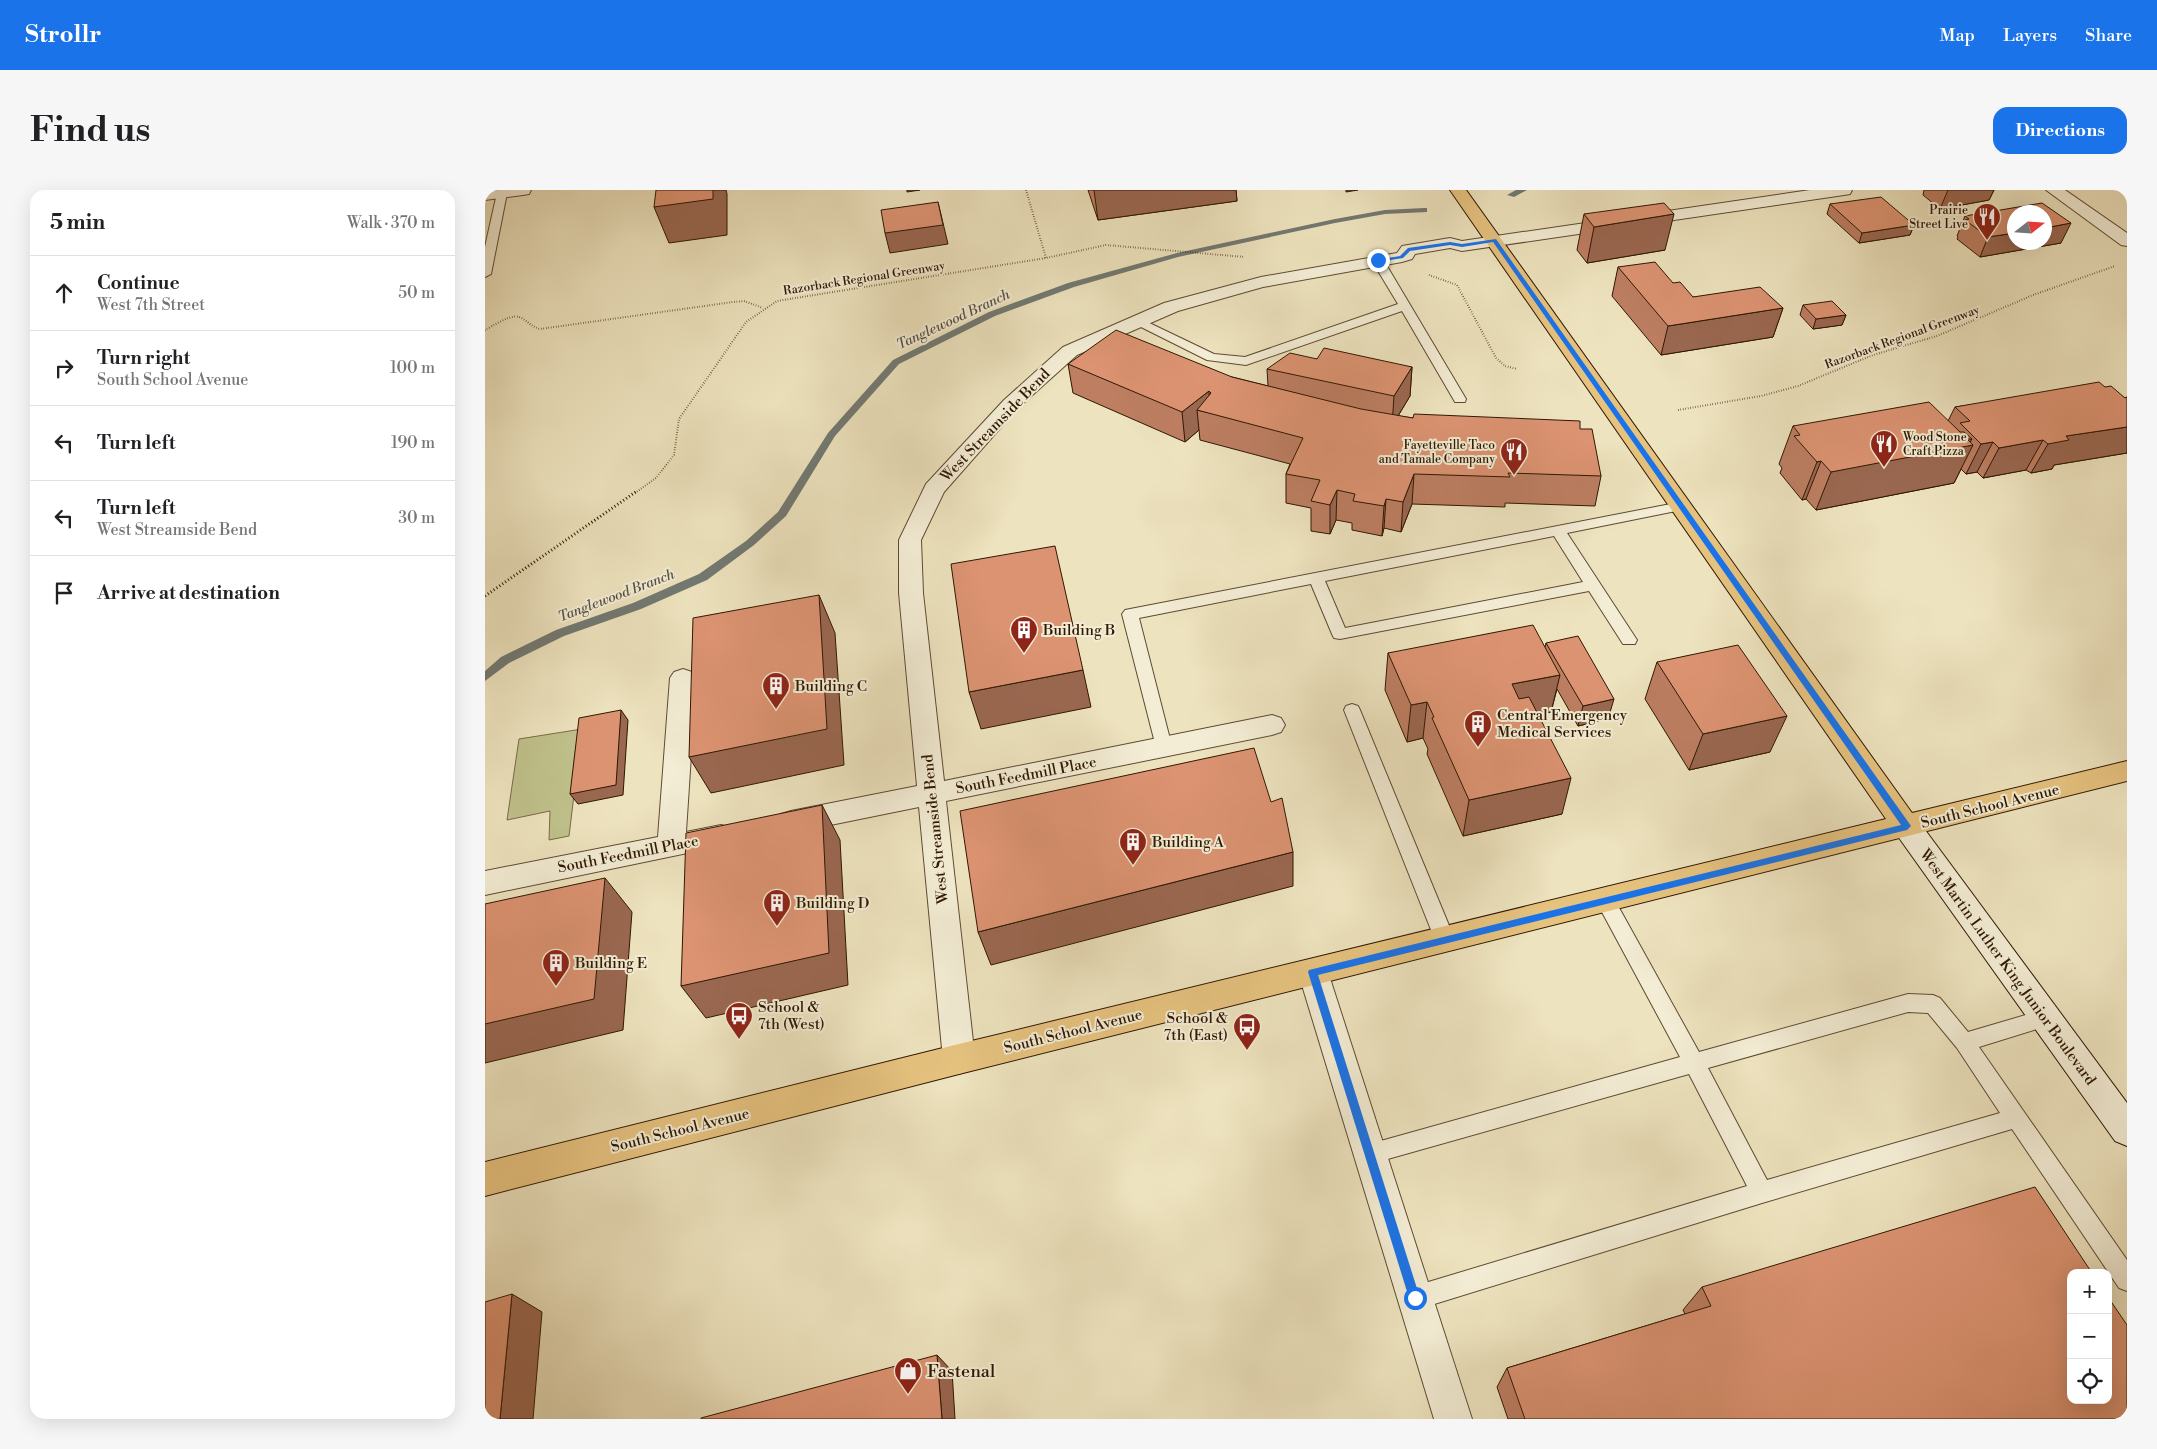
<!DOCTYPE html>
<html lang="en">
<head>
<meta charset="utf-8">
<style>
	:root { --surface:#fff; --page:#f6f6f6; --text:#202124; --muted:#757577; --line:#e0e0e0; --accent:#1a73e8 }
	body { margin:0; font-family:"Libre Bodoni",serif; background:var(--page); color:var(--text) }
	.controls { position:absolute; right:15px; bottom:15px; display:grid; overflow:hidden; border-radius:10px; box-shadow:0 5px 20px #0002 }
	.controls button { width:45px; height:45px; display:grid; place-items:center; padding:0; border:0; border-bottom:1px solid var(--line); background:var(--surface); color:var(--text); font:25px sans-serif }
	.compass { position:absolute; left:1522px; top:15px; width:45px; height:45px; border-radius:50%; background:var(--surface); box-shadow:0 5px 20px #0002; rotate:73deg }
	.stop { position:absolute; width:15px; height:15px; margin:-11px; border:4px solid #1a73e8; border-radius:50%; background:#fff }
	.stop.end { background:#1a73e8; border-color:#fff; box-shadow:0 1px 5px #0008 }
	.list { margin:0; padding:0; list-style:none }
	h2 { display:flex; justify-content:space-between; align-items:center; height:65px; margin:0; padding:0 20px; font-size:21px }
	h2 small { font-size:16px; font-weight:400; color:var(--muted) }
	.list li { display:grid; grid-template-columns:32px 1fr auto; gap:15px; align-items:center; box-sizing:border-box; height:75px; padding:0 20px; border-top:1px solid var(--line) }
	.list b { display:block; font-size:19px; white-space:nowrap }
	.list p { margin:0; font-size:16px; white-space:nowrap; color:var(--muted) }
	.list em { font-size:16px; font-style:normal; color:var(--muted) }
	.icon { flex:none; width:28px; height:28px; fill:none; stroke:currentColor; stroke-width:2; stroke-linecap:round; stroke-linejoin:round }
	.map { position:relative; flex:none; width:1642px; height:1229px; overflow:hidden; border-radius:15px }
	header { display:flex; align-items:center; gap:30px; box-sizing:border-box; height:70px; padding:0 25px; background:var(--accent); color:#fff }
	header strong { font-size:24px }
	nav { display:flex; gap:28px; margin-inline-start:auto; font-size:18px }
	.intro { display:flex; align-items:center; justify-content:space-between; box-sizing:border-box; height:120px; padding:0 30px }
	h1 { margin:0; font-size:35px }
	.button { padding:12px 22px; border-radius:15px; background:var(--accent); color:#fff; font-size:18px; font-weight:700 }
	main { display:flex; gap:30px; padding:0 30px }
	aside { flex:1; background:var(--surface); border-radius:15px; box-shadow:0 5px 20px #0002 }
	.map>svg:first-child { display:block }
</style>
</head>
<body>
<header>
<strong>Strollr</strong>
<nav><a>Map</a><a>Layers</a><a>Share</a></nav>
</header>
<div class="intro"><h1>Find us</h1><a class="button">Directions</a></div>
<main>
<aside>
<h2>5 min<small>Walk · 370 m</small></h2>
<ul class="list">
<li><svg class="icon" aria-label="ahead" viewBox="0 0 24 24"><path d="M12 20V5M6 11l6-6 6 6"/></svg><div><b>Continue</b><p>West 7th Street</p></div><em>50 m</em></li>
<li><svg class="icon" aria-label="right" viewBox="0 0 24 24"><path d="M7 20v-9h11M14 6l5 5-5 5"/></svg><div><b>Turn right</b><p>South School Avenue</p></div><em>100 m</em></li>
<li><svg class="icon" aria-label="left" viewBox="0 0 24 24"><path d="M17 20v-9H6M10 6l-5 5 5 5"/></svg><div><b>Turn left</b></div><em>190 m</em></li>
<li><svg class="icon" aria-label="left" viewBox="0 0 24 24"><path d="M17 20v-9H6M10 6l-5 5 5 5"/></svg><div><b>Turn left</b><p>West Streamside Bend</p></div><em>30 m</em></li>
<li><svg class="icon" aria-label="arrive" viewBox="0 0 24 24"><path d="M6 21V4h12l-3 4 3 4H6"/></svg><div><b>Arrive at destination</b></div></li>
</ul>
</aside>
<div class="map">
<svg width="1642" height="1229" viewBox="0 0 1642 1229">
	<rect width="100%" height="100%" fill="#ede3be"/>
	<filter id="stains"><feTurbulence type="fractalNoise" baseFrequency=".004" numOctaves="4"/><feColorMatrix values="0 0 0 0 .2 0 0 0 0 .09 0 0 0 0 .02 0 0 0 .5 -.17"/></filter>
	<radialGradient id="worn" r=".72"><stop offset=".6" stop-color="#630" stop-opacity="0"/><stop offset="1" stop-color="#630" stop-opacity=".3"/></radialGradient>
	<path fill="#c0c18c" stroke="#786c47" d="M97 539 84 646 64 650 65 621 22 630 34 549Z"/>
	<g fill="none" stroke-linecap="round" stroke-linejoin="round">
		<g fill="#727972" fill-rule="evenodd">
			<path d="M1031 0H1042L1029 7 1022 5Z"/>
			<path d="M939 18H942V22L900 24 850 33 693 67 589 97 510 126 414 174 350 246 301 326 269 355 222 390 156 419 79 446 24 473 0 491V481L16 467 71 440 148 413 214 384 261 351 293 322 343 243 408 170 504 122 583 93 692 63 850 29 900 20Z"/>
		</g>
		<defs>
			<g id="service">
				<path d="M18 0 22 3 6 84 0 87V57L12 3Z"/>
				<path d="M893 68 899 71 981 209 980 212H970L917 121 761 175 722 170 646 132 652 128 656 129 729 164 760 167 913 114 887 71Z"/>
				<path d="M1196 312 1201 313 1203 316 1201 319 1082 343 1152 450 1150 454H1138L1104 401 855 449 849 448 847 444 826 394 654 428 687 557 685 562 679 563 673 562 671 557 637 424 640 420ZM1069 346 1098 392 860 438 840 391Z"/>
				<path d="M867 514 873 516 875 520 970 750 967 756 960 758 953 756 950 750 859 520 861 516Z"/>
				<path d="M1120 703 1127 705 1214 862 1423 804 1448 805 1455 808 1483 842 1561 819 1568 822 1571 828 1568 834 1494 857 1642 1070V1101L1634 1098 1527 939 1277 1013 930 1120 922 1116 918 1108 922 1100 930 1096 1262 996 1204 884 885 974 877 971 874 964 877 957 885 954 1195 867 1111 711 1113 705ZM1423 822 1443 823 1472 858 1515 923 1282 990 1223 878Z"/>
			</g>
			<g id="minor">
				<path d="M0 0H46L44 4 38 5 0 10Z"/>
				<path d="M1325 0H1367L1365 4 1359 5 977 61 965 58 930 64 927 69 917 72 778 97 693 121 592 165 533 218 459 302 436 350 438 403 459 591 787 525 796 528 800 535 796 542 787 545 461 611 490 869 485 879 474 884 463 879 458 869 434 617 306 643 296 640 292 632 296 624 306 621 432 596 414 403V350L441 294 519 210 578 157 679 113 776 87 912 63 917 56 965 48 977 51Z"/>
				<path d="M1561 0H1580L1642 43V56L1636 55Z"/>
				<path d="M198 479 207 482 211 488 201 642 236 635 246 638 250 646 246 654 0 705V681L173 647 185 488 189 482Z"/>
				<path d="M828 769 839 773 843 782 987 1229H949L813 782 817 773Z"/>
			</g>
			<path id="secondary" d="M1422 626 1432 629 1642 913V956L1630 951 1412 645 1408 637 1412 629Z"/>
			<path id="primary" d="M965 0H981L1427 623 1642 571V591L474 884 0 1006V972L474 854 1401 629Z"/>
		</defs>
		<use href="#service" stroke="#5e4a31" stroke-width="2"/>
		<use href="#minor" stroke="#5e4a31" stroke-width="2"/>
		<use href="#secondary" stroke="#2f1702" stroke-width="2"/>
		<use href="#primary" stroke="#2f1702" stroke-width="2"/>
		<g stroke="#2f1702" stroke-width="2" stroke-dasharray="0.5 2" stroke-linecap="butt">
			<path d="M541 0 561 68"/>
			<path d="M944 85 972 95 1011 168 1020 176 1032 179"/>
			<path d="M0 140C8 136 25 124 34 127 42 130 46 137 55 139L248 112 259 111 278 118"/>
			<path d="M1193 220 1276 206 1313 196 1388 165 1452 146 1548 105 1630 76"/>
			<path d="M150 303 171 288 189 265 194 229 261 132 292 111 561 68 621 55 760 67"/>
		</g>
		<path stroke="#2f1702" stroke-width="3" stroke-dasharray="1 2.5" stroke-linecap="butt" d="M0 406 152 301"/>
		<use href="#service" fill="#f3edd5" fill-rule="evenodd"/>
		<use href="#minor" fill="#f3edd5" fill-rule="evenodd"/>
		<use href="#secondary" fill="#f3edd5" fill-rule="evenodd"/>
		<use href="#primary" fill="#e6c27f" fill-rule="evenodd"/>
	</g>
	<g fill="#bd7e62" stroke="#2f1702">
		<path d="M603 0H751L752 11 613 30Z"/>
		<path d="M1439 0H1509L1504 10 1455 19 1438 5Z"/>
		<path d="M1345 14 1429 35 1425 45 1374 53 1342 24Z"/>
		<path d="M1099 24 1180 60 1102 73 1092 60Z"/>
		<path d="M1480 26 1576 53 1495 67 1472 49 1473 47 1472 46Z"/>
		<path d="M1133 77 1188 93 1208 107 1298 118 1288 147 1176 165 1127 106Z"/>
		<path d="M1318 115 1361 125 1357 135 1328 139 1315 125Z"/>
		<path d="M832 169 927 177 925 206 913 226 928 228 1095 239 1116 286 1110 316 1020 313V317L927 314 916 342 899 338 897 346 867 340V333L851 330 845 344 826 341V318L801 313V284L805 274 715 250 714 240 700 252 588 203 583 174 747 187 783 196 782 179Z"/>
		<path d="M1620 197 1640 208 1642 207V263L1569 275 1567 279 1546 283 1541 280 1498 288 1492 282 1481 284 1476 279 1469 293 1331 320 1321 309 1317 310 1295 283 1297 278 1294 274 1308 236 1463 231 1470 217Z"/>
		<path d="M1061 453 1123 529 1093 536 1072 499 1066 522 1053 525 1077 624 978 646 942 564 943 559 938 548 922 552 900 500 903 463 1060 457Z"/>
		<path d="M1172 472 1285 562 1204 580 1160 509Z"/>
		<path d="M1217 1097 1642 1229H1023L1012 1197 1022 1178 1200 1124 1198 1120Z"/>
	</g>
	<g fill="#9a6750" stroke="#2f1702">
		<path d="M228 0H241L242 4V45L184 53 169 17Z"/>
		<path d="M422 0H435L422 2Z"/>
		<path d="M609 0H751L752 11 613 30Z"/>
		<path d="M861 0H873L861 2Z"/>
		<path d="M1463 0H1509L1504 10 1455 19Z"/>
		<path d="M453 12 463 54 405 63 400 43Z"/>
		<path d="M1189 24 1180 60 1102 73 1109 37Z"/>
		<path d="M1586 33 1576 53 1495 67 1503 47 1530 43V52H1560V38Z"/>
		<path d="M1429 35 1425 45 1374 53 1377 43Z"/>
		<path d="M1298 118 1288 147 1176 165 1183 136Z"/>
		<path d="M1361 125 1357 135 1328 139 1331 129Z"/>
		<path d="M927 177 925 206 907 236 909 206Z"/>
		<path d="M724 201 725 223 712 220 714 240 700 252 697 222Z"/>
		<path d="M1642 237V263L1569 275 1567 279 1546 283 1563 254 1581 246Z"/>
		<path d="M1482 249H1487L1483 256 1488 255 1469 293 1331 320 1346 282Z"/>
		<path d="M1558 250 1541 280 1498 288 1514 258Z"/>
		<path d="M1508 252 1492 282 1481 284 1496 254Z"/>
		<path d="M1336 271 1321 309 1317 310 1332 272Z"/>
		<path d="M929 284 927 314 916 342 918 312Z"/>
		<path d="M852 300 851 330 845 344V315Z"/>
		<path d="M901 309 899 338 897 346 899 316Z"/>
		<path d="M334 405 350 443 359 575 226 603 204 567Z"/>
		<path d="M598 480 606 517 496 539 484 502Z"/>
		<path d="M1075 485 1066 522 1020 531 1027 494Z"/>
		<path d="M1129 509 1123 529 1093 536 1098 516Z"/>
		<path d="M942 512 938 548 922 552 926 515Z"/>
		<path d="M136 520 143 530 138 605 93 614 85 604Z"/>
		<path d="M1302 526 1285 562 1204 580 1218 544Z"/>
		<path d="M1086 588 1077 624 978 646 984 610Z"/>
		<path d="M337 615 355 650 363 795 221 828 196 796Z"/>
		<path d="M808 662V696L506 775 493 742Z"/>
		<path d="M120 688 147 722 138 840 0 873V834Z"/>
		<path d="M27 1104 57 1122 48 1229H15Z"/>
		<path d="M452 1165 467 1181 470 1229H457Z"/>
	</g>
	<g fill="#dc9372" stroke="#2f1702">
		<path d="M171 0H228V9L169 17Z"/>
		<path d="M1396 7 1429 35 1377 43 1345 14Z"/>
		<path d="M453 12 458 35 400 43 396 20Z"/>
		<path d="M1179 13 1189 24 1109 37 1099 24Z"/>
		<path d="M1557 13 1586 33 1560 38V22H1530V43L1503 47 1480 30 1484 29 1480 26Z"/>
		<path d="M1170 72 1188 93 1195 92 1208 107 1275 97 1298 118 1183 136 1133 77Z"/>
		<path d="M1347 111 1361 125 1331 129 1318 115Z"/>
		<path d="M631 140 747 187 876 219 928 228 929 224 1095 231V239H1107L1116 286 1023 283 1025 287 929 284 918 312 901 309 899 316 868 311 870 304 852 300 845 315 826 311 835 290 801 284 818 248 712 220 726 203 724 201 697 222 583 174Z"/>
		<path d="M839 158 927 177 909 206 782 179 805 163 832 169Z"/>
		<path d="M1614 192 1620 197 1626 196 1640 208 1642 207V237L1581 246 1584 250 1563 254 1558 250 1514 258 1508 252 1496 254 1475 233 1485 231 1470 217Z"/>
		<path d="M1444 212 1475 242H1479L1487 249H1482L1488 255 1346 282 1336 271 1332 272 1309 246 1315 245 1308 236Z"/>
		<path d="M570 356 598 480 484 502 466 374Z"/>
		<path d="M334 405 342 539 204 567 208 428Z"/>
		<path d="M1048 435 1075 485 1027 494 1034 509 1044 507 1086 588 984 610 947 528 949 527 942 512 926 515 903 463Z"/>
		<path d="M1093 446 1129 509 1098 516 1061 453Z"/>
		<path d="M1253 455 1302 526 1218 544 1172 472Z"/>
		<path d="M136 520 131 595 85 604 94 528Z"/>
		<path d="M769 558 786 612 797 608 808 662 493 742 475 621Z"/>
		<path d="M337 615 344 763 196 796 201 643Z"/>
		<path d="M120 688 109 809 0 834V714Z"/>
		<path d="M1550 997 1607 1083H1586V1210H1623V1107L1642 1135V1229H1040L1022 1178 1226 1116 1217 1097Z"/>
		<path d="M27 1104 15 1229H0V1112Z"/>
		<path d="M452 1165 457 1229H216V1228Z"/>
	</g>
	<path fill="#1a73e8" d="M1011 49 1426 636 1422 640 833 785 935 1108 930 1113 924 1108 823 782 824 780 1416 635 1008 52 977 57 965 55 925 61 918 68 893 72 891 70 915 66 923 58 965 52 977 54Z"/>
	<defs>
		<symbol id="restaurant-pin" viewBox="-11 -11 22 30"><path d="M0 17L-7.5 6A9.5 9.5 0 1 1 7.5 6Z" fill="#8f2418" stroke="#f3edd5"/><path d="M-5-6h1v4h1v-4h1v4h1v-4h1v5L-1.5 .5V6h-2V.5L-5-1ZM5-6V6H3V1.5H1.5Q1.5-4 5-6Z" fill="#fff"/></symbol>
		<symbol id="building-pin" viewBox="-11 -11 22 30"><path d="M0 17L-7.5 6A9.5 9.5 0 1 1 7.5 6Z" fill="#8f2418" stroke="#f3edd5"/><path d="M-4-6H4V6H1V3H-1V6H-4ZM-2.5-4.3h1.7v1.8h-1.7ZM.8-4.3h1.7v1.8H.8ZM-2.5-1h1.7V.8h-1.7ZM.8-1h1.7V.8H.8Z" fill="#fff"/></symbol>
		<symbol id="bus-pin" viewBox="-11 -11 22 30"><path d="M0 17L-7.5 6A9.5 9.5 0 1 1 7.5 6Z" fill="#8f2418" stroke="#f3edd5"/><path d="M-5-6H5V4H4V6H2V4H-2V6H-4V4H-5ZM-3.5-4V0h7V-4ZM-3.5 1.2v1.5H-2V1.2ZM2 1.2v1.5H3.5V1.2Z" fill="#fff"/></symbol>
		<symbol id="shop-pin" viewBox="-11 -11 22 30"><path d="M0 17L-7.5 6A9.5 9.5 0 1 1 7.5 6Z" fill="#8f2418" stroke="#f3edd5"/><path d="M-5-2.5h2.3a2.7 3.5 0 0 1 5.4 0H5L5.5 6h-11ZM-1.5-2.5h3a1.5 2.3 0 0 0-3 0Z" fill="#fff"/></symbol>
	</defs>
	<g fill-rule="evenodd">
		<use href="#restaurant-pin" x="1486" y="11" width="32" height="43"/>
		<use href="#restaurant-pin" x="1383" y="238" width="32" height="43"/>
		<use href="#restaurant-pin" x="1013" y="246" width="32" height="43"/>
		<use href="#building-pin" x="523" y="424" width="32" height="43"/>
		<use href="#building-pin" x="275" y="480" width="32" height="43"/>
		<use href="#building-pin" x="977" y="518" width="32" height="43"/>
		<use href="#building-pin" x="632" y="636" width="32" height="43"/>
		<use href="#building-pin" x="276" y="697" width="32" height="43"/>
		<use href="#building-pin" x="55" y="757" width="32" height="43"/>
		<use href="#bus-pin" x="238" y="810" width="32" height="43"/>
		<use href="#bus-pin" x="746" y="821" width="32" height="43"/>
		<use href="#shop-pin" x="407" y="1165" width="32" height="43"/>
	</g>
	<g text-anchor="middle" stroke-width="4" stroke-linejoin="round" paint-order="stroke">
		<g font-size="12" fill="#2f1702" stroke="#f3edd5" text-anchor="end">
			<text x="1483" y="24">Prairie<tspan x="1483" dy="14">Street Live</tspan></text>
			<text x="1418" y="251" text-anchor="start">Wood Stone<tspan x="1418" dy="14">Craft Pizza</tspan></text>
			<text x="1010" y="259">Fayetteville Taco<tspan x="1010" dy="14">and Tamale Company</tspan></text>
		</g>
		<g font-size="12" fill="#2f1702" stroke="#f3edd5">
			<text transform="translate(379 88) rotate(-9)" y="4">Razorback Regional Greenway</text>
			<text transform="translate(1417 147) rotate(-20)" y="4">Razorback Regional Greenway</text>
		</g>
		<g font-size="14" font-style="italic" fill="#565043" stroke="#f3edd5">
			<text transform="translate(468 129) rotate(-25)" y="5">Tanglewood Branch</text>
			<text transform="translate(131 405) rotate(-21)" y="5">Tanglewood Branch</text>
		</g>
		<g font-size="15" fill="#2f1702" stroke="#f3edd5">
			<text transform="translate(510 235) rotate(-46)" y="5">West Streamside Bend</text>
			<text transform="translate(541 585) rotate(-11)" y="5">South Feedmill Place</text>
			<text transform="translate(1505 616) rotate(-14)" y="5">South School Avenue</text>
			<text transform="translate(450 639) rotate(-96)" y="5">West Streamside Bend</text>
			<text transform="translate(143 664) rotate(-11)" y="5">South Feedmill Place</text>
			<text transform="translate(1523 777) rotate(54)" y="5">West Martin Luther King Junior Boulevard</text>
			<text transform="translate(588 841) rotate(-14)" y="5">South School Avenue</text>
			<text transform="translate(195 940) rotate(-14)" y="5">South School Avenue</text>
		</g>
		<g font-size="15" fill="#2f1702" stroke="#f3edd5" text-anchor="start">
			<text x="558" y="445">Building B</text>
			<text x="310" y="501">Building C</text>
			<text x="1012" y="530">Central Emergency<tspan x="1012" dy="17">Medical Services</tspan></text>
			<text x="667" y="657">Building A</text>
			<text x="311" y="718">Building D</text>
			<text x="90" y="778">Building E</text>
			<text x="273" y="822">School &amp;<tspan x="273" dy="17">7th (West)</tspan></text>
			<text x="743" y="833" text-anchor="end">School &amp;<tspan x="743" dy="17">7th (East)</tspan></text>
		</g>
		<g font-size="18" fill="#2f1702" stroke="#f3edd5" text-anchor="start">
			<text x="442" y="1187">Fastenal</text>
		</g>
	</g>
	<rect width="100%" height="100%" filter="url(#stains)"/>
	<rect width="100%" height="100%" fill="url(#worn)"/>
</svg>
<div class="controls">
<button>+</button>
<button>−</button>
<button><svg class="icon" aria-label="locate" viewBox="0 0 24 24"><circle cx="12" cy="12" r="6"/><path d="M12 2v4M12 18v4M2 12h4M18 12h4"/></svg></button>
</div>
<svg class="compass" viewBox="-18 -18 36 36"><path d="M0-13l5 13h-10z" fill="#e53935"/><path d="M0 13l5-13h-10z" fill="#757577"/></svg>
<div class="stop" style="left:930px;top:1108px"></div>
<div class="stop end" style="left:893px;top:70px"></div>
</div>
</main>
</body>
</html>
